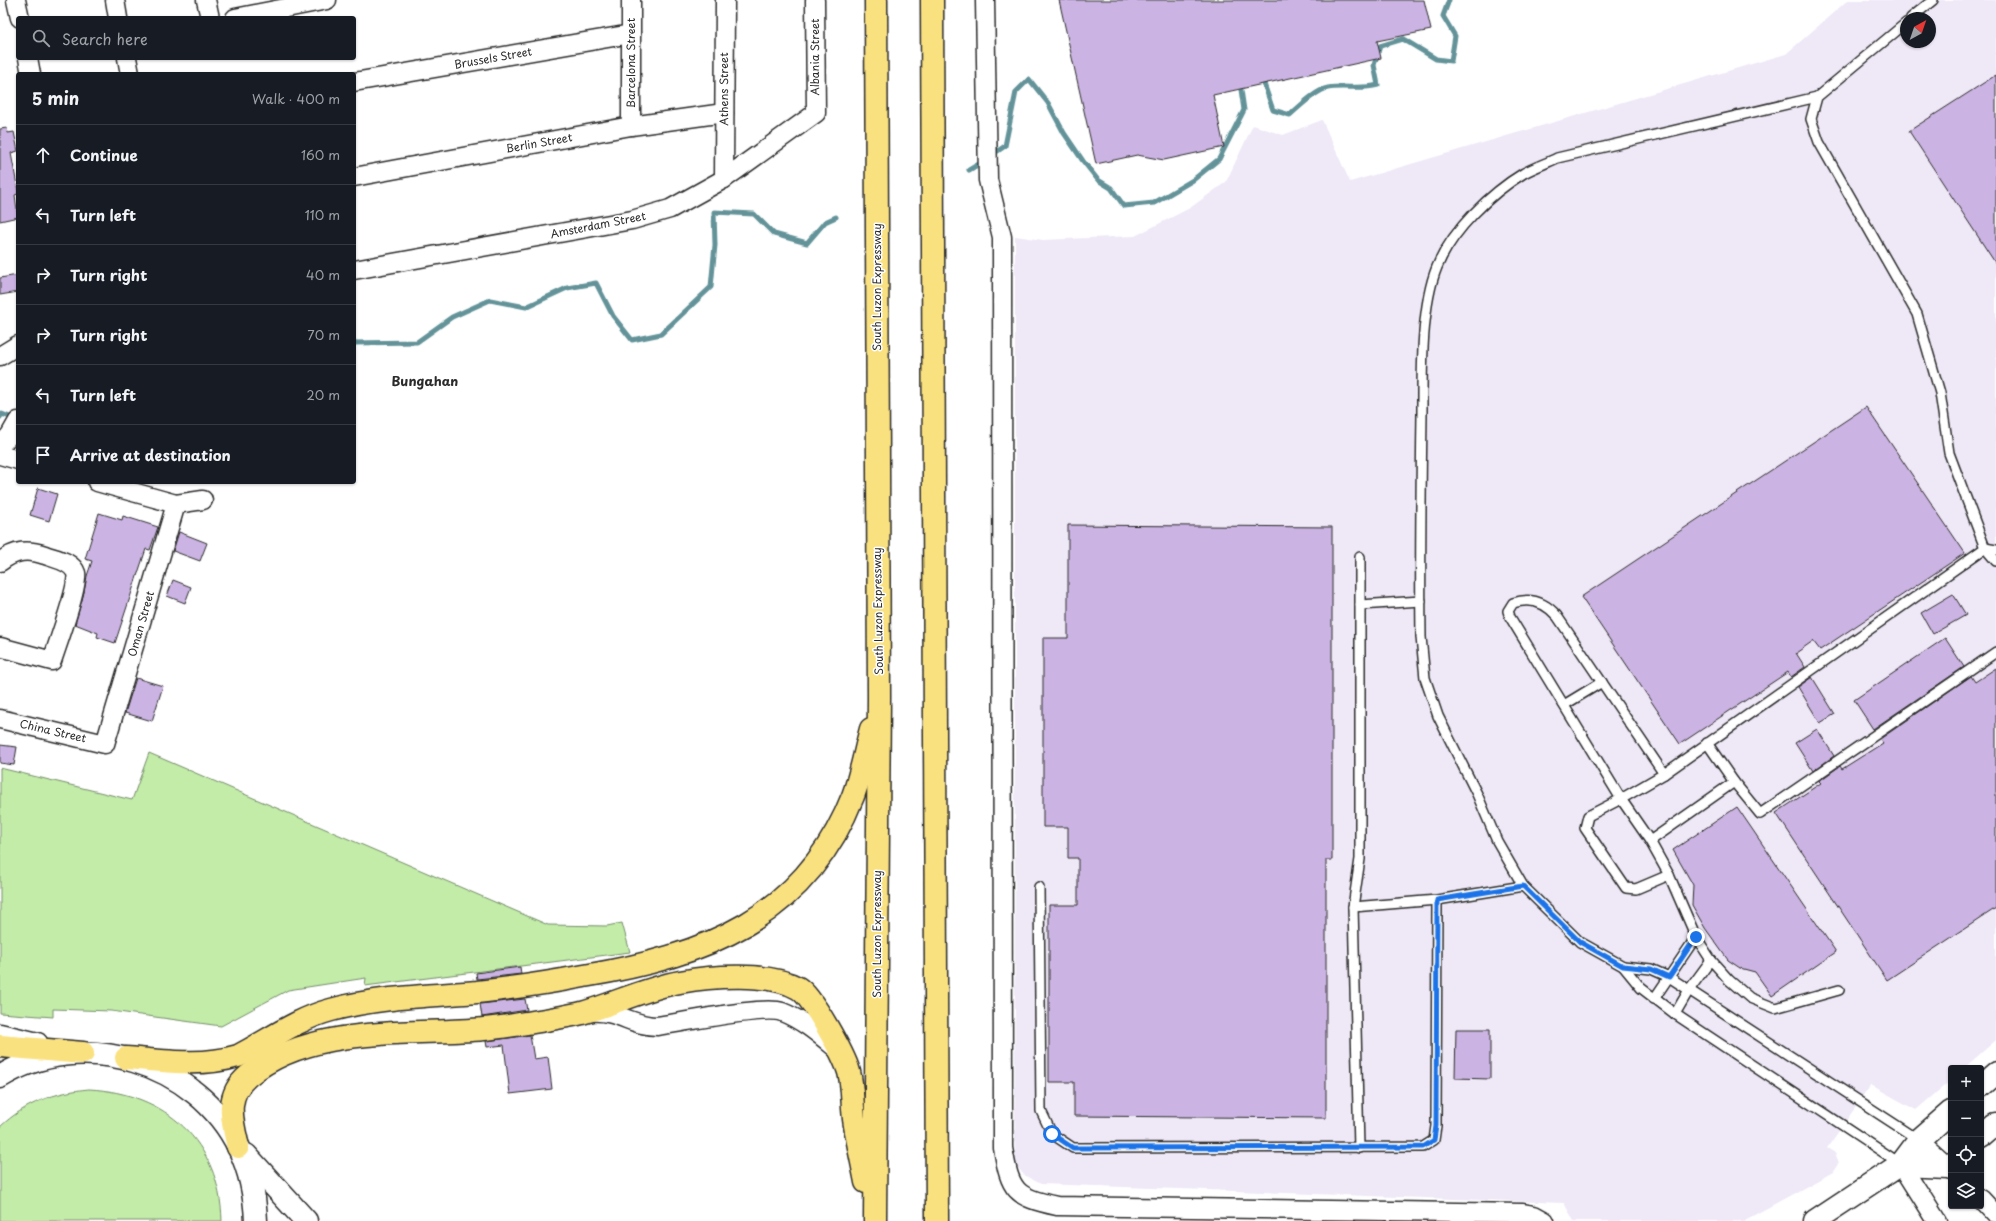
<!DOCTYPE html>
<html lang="en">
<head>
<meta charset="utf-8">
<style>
	:root { --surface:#171b24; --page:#20242c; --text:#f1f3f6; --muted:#9ea1a6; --line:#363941 }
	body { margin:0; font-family:"Playpen Sans",sans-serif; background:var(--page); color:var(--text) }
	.controls { position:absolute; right:12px; bottom:12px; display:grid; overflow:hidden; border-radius:4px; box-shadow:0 1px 3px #0004 }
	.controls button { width:36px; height:36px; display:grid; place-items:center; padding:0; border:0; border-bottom:1px solid var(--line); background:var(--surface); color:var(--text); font:20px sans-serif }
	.compass { position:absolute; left:1900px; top:12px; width:36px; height:36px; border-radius:50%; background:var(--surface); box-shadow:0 1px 3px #0004; rotate:40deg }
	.stop { position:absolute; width:12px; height:12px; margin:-9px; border:3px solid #1a73e8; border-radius:50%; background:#fff }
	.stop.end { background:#1a73e8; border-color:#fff; box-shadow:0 1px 4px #0008 }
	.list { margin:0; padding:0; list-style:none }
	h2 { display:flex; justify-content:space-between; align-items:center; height:52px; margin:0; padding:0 16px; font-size:17px }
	h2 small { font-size:13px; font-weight:400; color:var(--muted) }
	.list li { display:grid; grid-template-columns:26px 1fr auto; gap:12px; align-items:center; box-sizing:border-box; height:60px; padding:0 16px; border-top:1px solid var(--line) }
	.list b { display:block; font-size:15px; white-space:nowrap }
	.list em { font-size:13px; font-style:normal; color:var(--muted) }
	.icon { flex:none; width:22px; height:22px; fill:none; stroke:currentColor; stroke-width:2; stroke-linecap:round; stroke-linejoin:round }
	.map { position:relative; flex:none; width:1996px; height:1221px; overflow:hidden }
	.search { position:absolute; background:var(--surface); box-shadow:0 1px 3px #0004; left:16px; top:16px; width:340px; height:44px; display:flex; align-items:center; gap:10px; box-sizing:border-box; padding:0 14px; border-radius:4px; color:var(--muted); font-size:15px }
	.panel { position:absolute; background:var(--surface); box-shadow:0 1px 3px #0004; left:16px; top:72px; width:340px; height:412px; border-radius:4px }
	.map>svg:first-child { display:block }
</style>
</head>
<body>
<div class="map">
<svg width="1996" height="1221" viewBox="0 0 1996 1221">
	<rect width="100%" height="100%" fill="#fff"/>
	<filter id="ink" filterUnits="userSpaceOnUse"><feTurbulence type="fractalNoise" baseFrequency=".025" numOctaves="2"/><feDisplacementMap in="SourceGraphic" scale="8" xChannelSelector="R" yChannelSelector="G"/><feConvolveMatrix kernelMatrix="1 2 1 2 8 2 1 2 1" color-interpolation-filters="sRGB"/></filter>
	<g filter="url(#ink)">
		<path fill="#efe8f7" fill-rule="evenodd" d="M1848 0H1996V1040L1964 1068H1951V1080L1916 1110 1871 1085 1827 1148 1835 1153 1839 1163 1833 1172 1743 1221H1574L1564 1203 1041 1184 1024 1175 1015 1164V236L1043 240 1135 236 1190 208 1226 182 1253 125 1283 135 1322 120 1350 182 1786 54ZM1906 18H1930V42H1906Z"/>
		<g fill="#c2eca8" stroke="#768c6a">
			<path d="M149 753 548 925 607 926 622 923 630 952 365 986 366 978 288 990 221 1026 111 1011 53 1009V1017L0 1013V768L132 800Z"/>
			<path d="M89 1089C166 1093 220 1142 222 1221H0V1127C25 1103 55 1092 89 1089Z"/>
		</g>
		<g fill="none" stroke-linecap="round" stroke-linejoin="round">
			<g stroke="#639399" stroke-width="5">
				<path d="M1262 78 1273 110 1290 115C1299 107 1316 90 1328 88 1345 85 1360 90 1378 85L1374 65 1380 46 1403 39 1436 59 1451 61 1455 36 1443 16 1449 0"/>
				<path d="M992 155 1005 146 1016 92 1029 79 1048 103 1064 133 1083 161 1098 180 1111 188 1124 206 1154 203 1193 180 1219 159 1244 110 1240 83"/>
				<path d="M969 170 984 161"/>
				<path d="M354 343 417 342 452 317 490 300 526 307 567 288 596 283 613 316 632 340 661 334 711 287 715 245 714 212 754 214 774 234 807 243 825 222 836 217"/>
				<path d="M0 417 2 414 15 419"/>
			</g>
		</g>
		<g fill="#cbb4e3" stroke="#2b2b2b">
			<path d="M1059 0H1424L1431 30 1377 41 1381 58 1213 95 1224 147 1164 160 1137 155 1096 164Z"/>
			<path d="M1996 75V264L1909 131Z"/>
			<path d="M7 128 8 133 14 132 18 151 11 153 18 191V194L15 195 18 217 0 221V129Z"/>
			<path d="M18 275V292L0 295V278Z"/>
			<path d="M1866 407 1965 553 1820 650 1813 641 1796 653 1805 667 1791 677 1788 672 1680 744 1581 597Z"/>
			<path d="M38 488 57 494 49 521 30 515Z"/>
			<path d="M99 513 122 520 123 516 158 527 150 550 146 549 115 643 97 637 98 633 75 624 84 592 87 576 92 561 85 559Z"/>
			<path d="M1068 525 1332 527V860H1326V1118L1074 1116V1082H1049V905H1078V858H1068V827H1043V638H1068Z"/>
			<path d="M179 532 207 543 200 561 173 551Z"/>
			<path d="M173 580 191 587 185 603 167 596Z"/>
			<path d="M1953 594 1966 615 1933 634 1921 613Z"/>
			<path d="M1945 638 1964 667 1873 729 1854 700Z"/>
			<path d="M1996 668V908L1887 980 1776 813 1821 783 1819 781 1840 766 1842 769 1883 743 1880 739 1971 676 1975 682Z"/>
			<path d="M1812 677 1835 714 1820 723 1798 687Z"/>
			<path d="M136 678 163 686 152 721 125 713Z"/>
			<path d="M1817 729 1834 756 1813 771 1795 743Z"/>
			<path d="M0 745 17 747 14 765 0 763Z"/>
			<path d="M1737 807 1836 952 1772 996 1755 972 1740 968 1728 960 1705 928 1692 905 1693 885 1673 850Z"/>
			<path d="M520 967 521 974 477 979 476 973Z"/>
			<path d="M525 999 527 1010 482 1017 480 1004Z"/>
			<path d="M1456 1029H1490V1079L1455 1078Z"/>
			<path d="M530 1035 534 1059 548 1057 552 1089 510 1094 504 1045 487 1047 486 1041Z"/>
		</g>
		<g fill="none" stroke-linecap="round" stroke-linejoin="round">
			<defs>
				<g id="lane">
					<path d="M1911 18 1933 0"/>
					<path d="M1906 23 1817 97 1811 119 1819 142 1917 314 1940 393 1949 453 1985 548 1996 561"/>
					<path d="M1817 97 1557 158C1547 163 1535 167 1524 173 1491 193 1452 230 1437 267 1421 306 1422 371 1422 413 1421 488 1420 562 1421 637L1425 678 1438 716 1477 794 1497 841 1523 886 1580 942 1623 966 1641 988 1675 1014 1901 1164"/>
					<path d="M1360 605 1421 601"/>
					<path d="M1564 705 1602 682"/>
					<path d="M1707 743 1734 782 1760 814 1996 652"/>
					<path d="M1664 774 1557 616C1545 602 1531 597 1513 603L1508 611 1510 617 1621 799 1588 816 1585 828 1626 888 1636 889 1669 875"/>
					<path d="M1650 841 1734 782"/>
					<path d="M1039 887 1041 1111 1052 1134 1073 1148 1423 1147 1434 1140 1436 1126 1437 900"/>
					<path d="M1353 907 1437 900 1523 886"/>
					<path d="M1623 966 1651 969 1669 977 1919 1140"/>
					<path d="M1839 990 1775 1008 1750 998 1729 980 1711 960 1696 937 1669 875 1650 841 1621 799 1664 774 1985 548 1996 550"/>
					<path d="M1654 999 1696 937"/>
					<path d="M1675 1014 1689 990 1711 960"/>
					<path d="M1359 1148 1353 907 1360 859V557"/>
				</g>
				<g id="street">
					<path d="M16 0 20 18"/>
					<path d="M115 0 118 18"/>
					<path d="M206 0 210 18"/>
					<path d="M985 0 988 180 1002 237 1003 1148C1010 1191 1015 1197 1057 1206L1523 1213 1534 1215 1545 1221"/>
					<path d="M235 18 327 0"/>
					<path d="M28 58 31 74"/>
					<path d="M127 58 130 74"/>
					<path d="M354 82 631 34"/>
					<path d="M631 126V0"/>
					<path d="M354 177 631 126 724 113"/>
					<path d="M724 179 725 0"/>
					<path d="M354 270 632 220 670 209 724 179 816 113 815 0"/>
					<path d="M0 356 18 345"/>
					<path d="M0 446 10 435 18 421"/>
					<path d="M0 455 18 460"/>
					<path d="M97 482 176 504 203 500"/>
					<path d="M0 562C15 550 28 549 45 555 55 559 72 561 76 573 79 585 57 646 52 661L0 647"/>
					<path d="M0 719 105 744 176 504"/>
					<path d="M591 1012C618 1010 632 1026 657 1026 681 1023 764 1005 782 1012 803 1020 821 1036 838 1050"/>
					<path d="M0 1033 38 1042"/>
					<path d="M1919 1140 1951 1169"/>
					<path d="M1901 1164 1937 1221"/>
					<path d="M1981 1199 1996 1215"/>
				</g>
				<g id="secondary">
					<path d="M0 1077C81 1026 198 1062 239 1148 250 1171 255 1195 256 1221"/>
					<path d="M1981 1086 1996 1073"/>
					<path d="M1981 1138 1996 1125"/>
					<path d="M246 1155 306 1221"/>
					<path d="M1901 1164 1948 1166 1951 1163"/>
					<path d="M1815 1221 1901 1164 1919 1140 1951 1112"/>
				</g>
				<g id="highway">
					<path d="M932 0 937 1221"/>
					<path d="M0 1046 83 1053"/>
					<path d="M126 1058C164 1061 201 1067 238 1056 269 1040 297 1019 331 1010 378 997 429 996 477 992 513 988 548 983 584 976 704 956 805 919 853 796 861 775 865 751 871 729"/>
					<path d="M238 1147C232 1121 224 1096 248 1076 310 1024 409 1036 484 1029 498 1028 513 1025 527 1023 545 1020 564 1017 582 1013 614 1004 646 988 680 982 712 976 769 972 798 988 812 996 844 1055 849 1072 853 1087 852 1104 854 1119 857 1140 862 1161 866 1182"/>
					<path d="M875 1221 879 697 876 0"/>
				</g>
			</defs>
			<use href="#lane" stroke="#2b2b2b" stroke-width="12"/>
			<use href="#street" stroke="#2b2b2b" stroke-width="21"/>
			<use href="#secondary" stroke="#2b2b2b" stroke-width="25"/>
			<use href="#highway" stroke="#2b2b2b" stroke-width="25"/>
			<use href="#lane" stroke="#fff" stroke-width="9"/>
			<use href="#street" stroke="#fff" stroke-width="18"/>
			<use href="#secondary" stroke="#fff" stroke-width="22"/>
			<use href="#highway" stroke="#fae180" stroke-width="22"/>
		</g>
	</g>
	<g fill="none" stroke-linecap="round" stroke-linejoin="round" filter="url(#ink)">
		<path stroke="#1a73e8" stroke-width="5" d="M1052 1134 1073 1148 1423 1147 1434 1140 1436 1126 1437 900 1523 886 1580 942 1623 966 1651 969 1669 977 1696 937"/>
	</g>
	<g text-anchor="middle" stroke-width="3" stroke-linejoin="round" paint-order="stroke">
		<g font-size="11" fill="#2b2b2b" stroke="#fff">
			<text transform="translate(815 57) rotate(-90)" y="4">Albania Street</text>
			<text transform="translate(493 58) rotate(-10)" y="4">Brussels Street</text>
			<text transform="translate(631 63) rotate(-90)" y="4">Barcelona Street</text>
			<text transform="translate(724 89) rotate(-90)" y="4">Athens Street</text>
			<text transform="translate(539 143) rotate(-10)" y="4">Berlin Street</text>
			<text transform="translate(598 225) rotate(-11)" y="4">Amsterdam Street</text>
			<text transform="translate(877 287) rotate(-90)" y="4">South Luzon Expressway</text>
			<text transform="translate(878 611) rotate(-91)" y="4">South Luzon Expressway</text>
			<text transform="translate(141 624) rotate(-74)" y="4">Oman Street</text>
			<text transform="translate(53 731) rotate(13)" y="4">China Street</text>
			<text transform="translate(877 934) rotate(-90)" y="4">South Luzon Expressway</text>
		</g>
		<g font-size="13" font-weight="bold" fill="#2b2b2b" stroke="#fff">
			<text x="425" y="386">Bungahan</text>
		</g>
	</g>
</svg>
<div class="controls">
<button>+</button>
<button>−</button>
<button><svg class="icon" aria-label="locate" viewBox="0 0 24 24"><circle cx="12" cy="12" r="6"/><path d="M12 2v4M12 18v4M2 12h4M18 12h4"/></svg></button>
<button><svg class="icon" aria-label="layers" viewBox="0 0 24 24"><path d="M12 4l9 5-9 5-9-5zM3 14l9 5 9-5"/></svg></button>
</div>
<svg class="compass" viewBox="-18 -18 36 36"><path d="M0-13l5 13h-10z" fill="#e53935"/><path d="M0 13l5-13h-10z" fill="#9ea1a6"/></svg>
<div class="stop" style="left:1052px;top:1134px"></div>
<div class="stop end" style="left:1696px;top:937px"></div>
<div class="search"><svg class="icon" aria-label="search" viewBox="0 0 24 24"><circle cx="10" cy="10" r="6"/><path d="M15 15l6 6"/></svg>Search here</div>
<section class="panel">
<h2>5 min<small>Walk · 400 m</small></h2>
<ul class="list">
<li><svg class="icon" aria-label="ahead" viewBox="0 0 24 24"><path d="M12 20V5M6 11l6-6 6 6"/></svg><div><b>Continue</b></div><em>160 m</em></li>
<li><svg class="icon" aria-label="left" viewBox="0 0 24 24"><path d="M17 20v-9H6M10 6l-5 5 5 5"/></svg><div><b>Turn left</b></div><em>110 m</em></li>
<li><svg class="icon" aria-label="right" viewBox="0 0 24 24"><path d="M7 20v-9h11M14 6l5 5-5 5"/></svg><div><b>Turn right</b></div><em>40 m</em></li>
<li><svg class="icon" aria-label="right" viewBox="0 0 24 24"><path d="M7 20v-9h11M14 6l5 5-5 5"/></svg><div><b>Turn right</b></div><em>70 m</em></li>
<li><svg class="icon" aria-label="left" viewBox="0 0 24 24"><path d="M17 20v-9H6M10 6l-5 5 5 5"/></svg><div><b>Turn left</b></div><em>20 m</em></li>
<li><svg class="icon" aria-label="arrive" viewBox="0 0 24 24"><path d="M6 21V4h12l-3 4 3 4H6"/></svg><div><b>Arrive at destination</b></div></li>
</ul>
</section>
</div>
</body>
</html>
